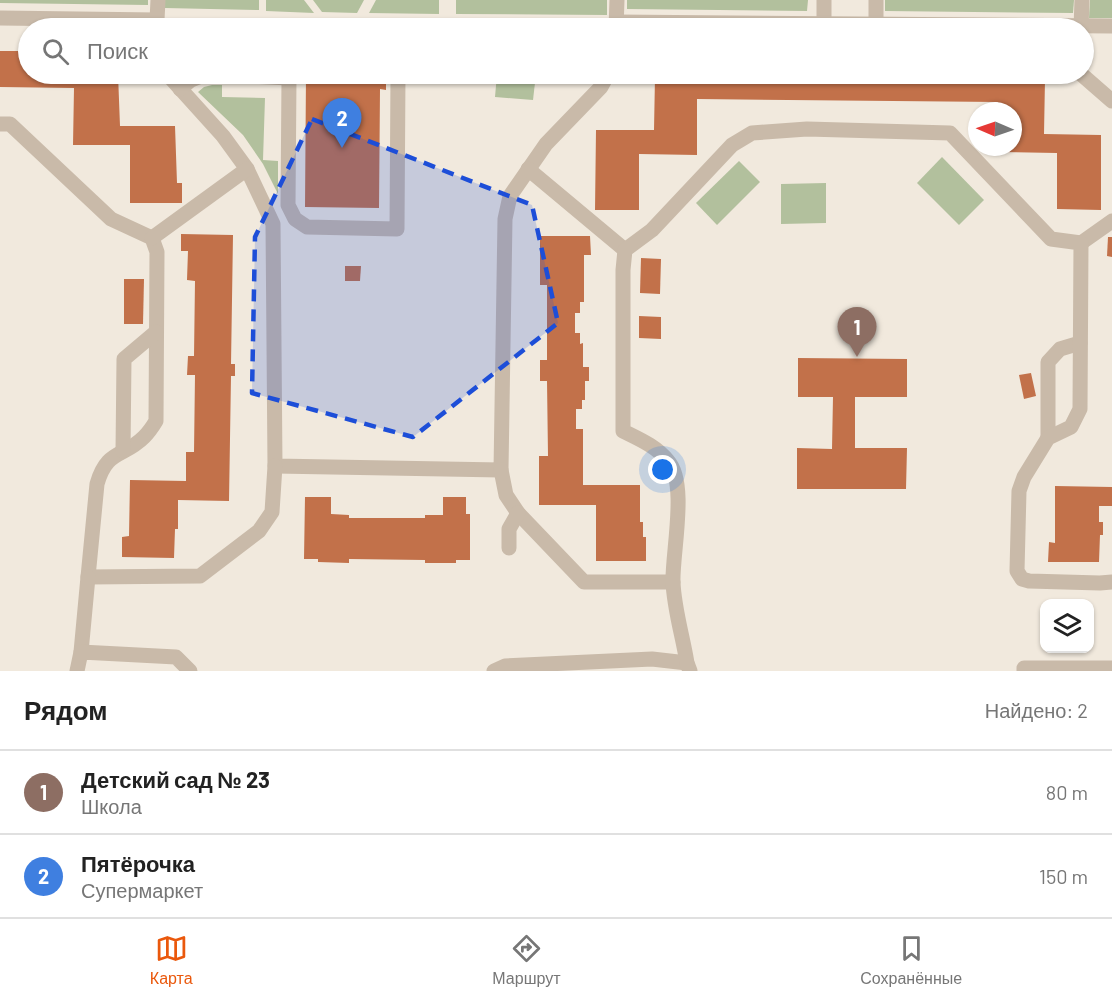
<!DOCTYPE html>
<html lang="ru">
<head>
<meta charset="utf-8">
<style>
	:root { --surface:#fff; --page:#f2f2f2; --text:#222; --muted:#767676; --line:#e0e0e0; --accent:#ea580c }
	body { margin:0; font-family:Barlow,sans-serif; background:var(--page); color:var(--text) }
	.controls { position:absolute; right:18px; bottom:18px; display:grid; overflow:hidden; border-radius:12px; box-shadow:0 2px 4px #0004 }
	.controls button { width:54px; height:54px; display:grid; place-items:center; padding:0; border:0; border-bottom:2px solid var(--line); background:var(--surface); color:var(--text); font:30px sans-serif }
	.compass { position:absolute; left:968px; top:102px; width:54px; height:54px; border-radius:50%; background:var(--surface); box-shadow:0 2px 4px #0004; rotate:272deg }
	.you { position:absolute; left:663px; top:470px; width:21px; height:21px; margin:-15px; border:4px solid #fff; border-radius:50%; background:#1a73e8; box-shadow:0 0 0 9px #1a73e833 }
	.badge { display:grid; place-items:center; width:39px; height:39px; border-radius:50%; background:var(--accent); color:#fff; font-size:20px; font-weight:700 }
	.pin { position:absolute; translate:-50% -50px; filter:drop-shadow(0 2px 3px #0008) }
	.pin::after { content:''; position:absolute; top:32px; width:21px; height:18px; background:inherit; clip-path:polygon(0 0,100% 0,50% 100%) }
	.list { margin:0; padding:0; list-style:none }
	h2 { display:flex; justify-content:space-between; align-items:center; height:78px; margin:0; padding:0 24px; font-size:26px }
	h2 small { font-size:20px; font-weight:400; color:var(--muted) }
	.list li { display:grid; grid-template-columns:39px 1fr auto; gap:18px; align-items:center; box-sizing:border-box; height:84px; padding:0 24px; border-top:2px solid var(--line) }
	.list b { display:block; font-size:22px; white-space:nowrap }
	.list p { margin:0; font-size:20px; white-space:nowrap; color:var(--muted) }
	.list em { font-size:20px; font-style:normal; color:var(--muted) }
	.icon { flex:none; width:33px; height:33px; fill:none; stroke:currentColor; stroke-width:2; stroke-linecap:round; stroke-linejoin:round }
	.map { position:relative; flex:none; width:1112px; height:671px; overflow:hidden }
	.search { position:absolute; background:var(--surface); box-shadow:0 2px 4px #0004; left:18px; right:18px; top:18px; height:66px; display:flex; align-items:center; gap:15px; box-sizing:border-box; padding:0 21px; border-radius:33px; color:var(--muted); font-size:22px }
	.sheet { height:246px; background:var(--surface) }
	nav { display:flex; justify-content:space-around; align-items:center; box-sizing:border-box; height:84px; border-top:2px solid var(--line); background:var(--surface); font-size:16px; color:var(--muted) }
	nav a { display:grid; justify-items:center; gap:3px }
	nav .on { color:var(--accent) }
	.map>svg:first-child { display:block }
</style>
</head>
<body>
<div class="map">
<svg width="1112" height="671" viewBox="0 0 1112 671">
	<rect width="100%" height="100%" fill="#f1e9dd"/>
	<g fill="#b2c09d">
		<path d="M0 0H148V5L0 3Z"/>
		<path d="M165 0H259V10L165 8Z"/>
		<path d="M266 0H304L314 13 266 11Z"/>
		<path d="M313 0H364L357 13 322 12Z"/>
		<path d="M376 0H439V14L369 13Z"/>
		<path d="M456 0H607V15L456 14Z"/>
		<path d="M627 0H808L807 11 627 9Z"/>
		<path d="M885 0H1074L1073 13 885 11Z"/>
		<path d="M1090 0H1112V18H1089Z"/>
		<path d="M497 74H536L533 100 495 97Z"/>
		<path d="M212 85H222V97L265 98 263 160 278 161V194L263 164 243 135 198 92 204 87Z"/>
		<path d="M942 157 984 200 959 225 917 183Z"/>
		<path d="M739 161 760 182 717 225 696 203Z"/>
		<path d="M826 183V223L781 224V184Z"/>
	</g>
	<g fill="#c2714a">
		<path d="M0 51H28V74H118L120 126H175L177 183H182V203H130V145H73L74 88 0 87Z"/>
		<path d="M306 74H386V90L380 89 379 208 305 207Z"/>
		<path d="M693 74H1000L999 79H1045L1044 134 1101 135V210L1057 209V153L998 152V147H1013V111H998V102L697 99V155L639 154V210H595L596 130H654L655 77 693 78Z"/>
		<path d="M181 234 233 235 231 364H235V376H231L229 501 178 500V529H175L174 558 122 557V537L129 536 130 480 186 481V452H194L195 375H187L188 356H194L195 281 187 280 188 251H181Z"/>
		<path d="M540 236H590L591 255H584V302H580V313H575V333H580V344L583 343V367H589V381H585V400H582V409H576V429H583V485H640V522H643V537H646V561H596V505H539V456H548L547 381H540V360H547V285H540Z"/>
		<path d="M1108 237H1112V257L1107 256Z"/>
		<path d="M641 258 661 259 660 294 640 293Z"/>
		<path d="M345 266H361L360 281H345Z"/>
		<path d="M124 279H144L143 324H124Z"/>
		<path d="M639 316 661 317V339L639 338Z"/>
		<path d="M798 358 907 359V397H855V448H907L906 489H797V448L832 449 833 397H798Z"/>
		<path d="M1031 373 1036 396 1024 399 1019 375Z"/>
		<path d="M1055 486 1112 487V506H1099V522H1103V535H1100L1099 562H1048L1049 542 1055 543Z"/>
		<path d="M305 497H331V514L349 515V518H425V515H443V497H466V514H470V560H456V563H425V560L349 559V563L318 562V559H304Z"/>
	</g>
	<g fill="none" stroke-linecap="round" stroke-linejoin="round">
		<g stroke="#c9baa9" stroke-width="15">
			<path d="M0 18 157 20 158 0"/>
			<path d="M616 22 1112 26"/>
			<path d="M824 24V0"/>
			<path d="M876 24V0"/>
			<path d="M616 28 617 0"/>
			<path d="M1081 28 1082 0"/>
			<path d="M167 74 223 136 247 169 273 224 275 466 501 470 505 219 510 196 546 144 601 87 608 74"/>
			<path d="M291 74 289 78 288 205 295 219 307 227 397 229 398 74"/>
			<path d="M1081 74 1112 101"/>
			<path d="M180 89 191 80 206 74 289 78"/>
			<path d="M0 124H10L111 219 152 238 157 252 156 421C153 426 149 432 144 437 123 458 107 449 97 484L88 577 200 576 259 531 272 512 275 466"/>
			<path d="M528 169 625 250"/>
			<path d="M152 238 247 169"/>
			<path d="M1081 243 1112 221"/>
			<path d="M1048 438V362L1060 349 1080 343"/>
			<path d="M123 451 124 359 156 332"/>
			<path d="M501 470 506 495 518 513 584 582H673"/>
			<path d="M509 548V529L518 513"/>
			<path d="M81 652 88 577"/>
			<path d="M77 671 81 652 176 657 190 671"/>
			<path d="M494 671 505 666 652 659 687 663"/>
			<path d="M690 671 687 663C683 637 674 609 673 582 672 553 688 483 668 461 656 446 639 439 623 431V270L625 250 652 230 732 145 752 133 807 129 950 133 1051 239 1081 243 1080 409 1071 427 1048 438 1024 477 1019 491 1017 571 1022 579 1029 581 1100 583 1112 582"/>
			<path d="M1024 671V668H1112"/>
		</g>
	</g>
	<path fill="#1d4ed8" fill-opacity="0.2" stroke="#1d4ed8" stroke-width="4.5" stroke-dasharray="12 8" stroke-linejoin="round" d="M312 119 532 205 558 323 413 437 252 393 255 237Z"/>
</svg>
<div class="controls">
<button><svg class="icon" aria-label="layers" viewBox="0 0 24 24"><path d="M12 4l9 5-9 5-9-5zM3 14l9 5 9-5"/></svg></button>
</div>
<svg class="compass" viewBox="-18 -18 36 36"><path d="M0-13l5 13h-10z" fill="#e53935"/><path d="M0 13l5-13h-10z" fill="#767676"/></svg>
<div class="you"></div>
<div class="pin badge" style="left:857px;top:357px;background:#8d6e63">1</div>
<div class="pin badge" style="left:342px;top:148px;background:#3f7fe0">2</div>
<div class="search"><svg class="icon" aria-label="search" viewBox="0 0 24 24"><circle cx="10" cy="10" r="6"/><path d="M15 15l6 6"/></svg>Поиск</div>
</div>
<section class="sheet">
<h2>Рядом<small>Найдено: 2</small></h2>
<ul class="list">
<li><span class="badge" style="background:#8d6e63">1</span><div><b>Детский сад № 23</b><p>Школа</p></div><em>80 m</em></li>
<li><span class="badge" style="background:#3f7fe0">2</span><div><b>Пятёрочка</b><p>Супермаркет</p></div><em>150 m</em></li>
</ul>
</section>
<nav>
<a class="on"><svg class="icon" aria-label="map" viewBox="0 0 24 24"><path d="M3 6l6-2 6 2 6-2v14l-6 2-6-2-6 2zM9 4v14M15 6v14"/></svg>Карта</a>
<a><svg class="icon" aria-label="directions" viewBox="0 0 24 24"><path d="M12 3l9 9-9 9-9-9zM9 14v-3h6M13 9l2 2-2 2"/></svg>Маршрут</a>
<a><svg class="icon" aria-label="saved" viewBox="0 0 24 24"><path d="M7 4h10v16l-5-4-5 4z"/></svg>Сохранённые</a>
</nav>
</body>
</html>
